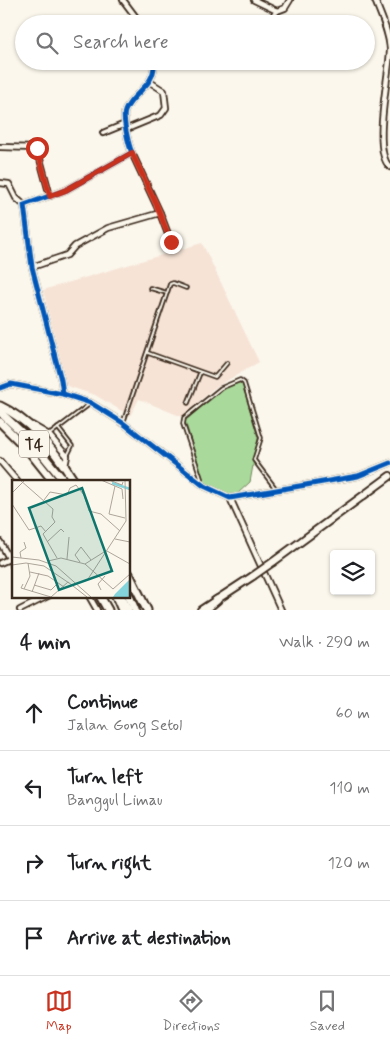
<!DOCTYPE html>
<html lang="en">
<head>
<meta charset="utf-8">
<style>
	:root { --surface:#fff; --page:#f2f2f2; --text:#202124; --muted:#757577; --line:#e0e0e0; --accent:#c8321e }
	body { margin:0; font-family:Mynerve,sans-serif; background:var(--page); color:var(--text) }
	.controls { position:absolute; right:15px; bottom:15px; display:grid; overflow:hidden; border-radius:5px; box-shadow:0 1px 4px #0004 }
	.controls button { width:45px; height:45px; display:grid; place-items:center; padding:0; border:0; border-bottom:1px solid var(--line); background:var(--surface); color:var(--text); font:25px sans-serif }
	.stop { position:absolute; width:15px; height:15px; margin:-11px; border:4px solid #c8321e; border-radius:50%; background:#fff }
	.stop.end { background:#c8321e; border-color:#fff; box-shadow:0 1px 5px #0008 }
	.list { margin:0; padding:0; list-style:none }
	h2 { display:flex; justify-content:space-between; align-items:center; height:65px; margin:0; padding:0 20px; font-size:21px }
	h2 small { font-size:16px; font-weight:400; color:var(--muted) }
	.list li { display:grid; grid-template-columns:32px 1fr auto; gap:15px; align-items:center; box-sizing:border-box; height:75px; padding:0 20px; border-top:1px solid var(--line) }
	.list b { display:block; font-size:19px; white-space:nowrap }
	.list p { margin:0; font-size:16px; white-space:nowrap; color:var(--muted) }
	.list em { font-size:16px; font-style:normal; color:var(--muted) }
	.icon { flex:none; width:28px; height:28px; fill:none; stroke:currentColor; stroke-width:2; stroke-linecap:round; stroke-linejoin:round }
	.map { position:relative; flex:none; width:390px; height:610px; overflow:hidden }
	.search { position:absolute; background:var(--surface); box-shadow:0 1px 4px #0004; left:15px; right:15px; top:15px; height:55px; display:flex; align-items:center; gap:12px; box-sizing:border-box; padding:0 18px; border-radius:28px; color:var(--muted); font-size:19px }
	.sheet { height:365px; background:var(--surface) }
	nav { display:flex; justify-content:space-around; align-items:center; box-sizing:border-box; height:70px; border-top:1px solid var(--line); background:var(--surface); font-size:14px; color:var(--muted) }
	nav a { display:grid; justify-items:center; gap:2px }
	nav .on { color:var(--accent) }
	.map>svg:first-child { display:block }
</style>
</head>
<body>
<div class="map">
<svg width="390" height="610" viewBox="0 0 390 610">
	<rect width="100%" height="100%" fill="#fbf7ec"/>
	<filter id="ink" filterUnits="userSpaceOnUse"><feTurbulence type="fractalNoise" baseFrequency=".02" numOctaves="2"/><feDisplacementMap in="SourceGraphic" scale="10" xChannelSelector="R" yChannelSelector="G"/><feConvolveMatrix kernelMatrix="1 2 1 2 8 2 1 2 1" color-interpolation-filters="sRGB"/></filter>
	<g filter="url(#ink)">
		<path fill="#f6e3d6" d="M202 243 259 362 213 389 182 417 139 399 130 416 95 395 67 386 43 290Z"/>
		<path fill="#a9da9b" stroke="#72825c" d="M242 382 258 438 250 482 237 494 228 495 204 482 185 421 222 389Z"/>
		<g fill="none" stroke-linecap="round" stroke-linejoin="round">
			<defs>
				<g id="service">
					<path d="M150 288 167 293"/>
					<path d="M148 353 215 377 227 363"/>
					<path d="M188 403 200 373"/>
					<path d="M123 423 170 284 173 283 186 288"/>
					<path d="M58 428 72 446 68 454"/>
					<path d="M49 435 91 403"/>
					<path d="M203 484 183 424 184 418 221 388 240 380 244 383 261 438 254 460 276 489"/>
				</g>
				<g id="minor">
					<path d="M123 0 141 24"/>
					<path d="M254 0 277 11 285 8 290 0"/>
					<path d="M375 0C381 16 389 32 390 49 390 73 371 151 390 167"/>
					<path d="M267 24 277 11"/>
					<path d="M127 129 161 115 166 108 164 91 150 82"/>
					<path d="M103 133 125 124"/>
					<path d="M0 147 37 148 50 196"/>
					<path d="M132 153 160 213"/>
					<path d="M0 183 9 184 16 198 24 205"/>
					<path d="M32 267 67 255 75 246 108 228 160 213 171 242"/>
					<path d="M0 388 11 384 63 394 91 403 123 423 204 486 230 498 358 476 390 463"/>
					<path d="M63 394 61 380 32 267 24 205 66 190 132 153C129 146 122 118 125 111 133 91 156 87 154 61"/>
					<path d="M32 425 49 435 67 456 65 466"/>
					<path d="M0 461 17 481"/>
					<path d="M230 498 281 610"/>
					<path d="M0 542 14 567"/>
					<path d="M0 563 9 559"/>
					<path d="M89 596 97 610"/>
					<path d="M20 610 48 596"/>
				</g>
				<g id="secondary">
					<path d="M273 562 390 476"/>
					<path d="M201 610 253 576"/>
				</g>
				<g id="trunk">
					<path d="M0 406C32 421 56 452 74 481"/>
					<path d="M0 412 33 443 64 481"/>
					<path d="M0 422 29 451 53 481"/>
					<path d="M129 574 147 610"/>
					<path d="M100 596 108 610"/>
					<path d="M116 596 122 610"/>
					<path d="M121 596 128 610"/>
					<path d="M129 596 135 610"/>
					<path d="M205 610 217 600"/>
				</g>
			</defs>
			<use href="#service" stroke="#3b2a1e" stroke-width="5.5"/>
			<use href="#minor" stroke="#3b2a1e" stroke-width="8"/>
			<use href="#secondary" stroke="#3b2a1e" stroke-width="10"/>
			<use href="#trunk" stroke="#3b2a1e" stroke-width="11"/>
			<use href="#service" stroke="#fbf7ec" stroke-width="2"/>
			<use href="#minor" stroke="#fbf7ec" stroke-width="4.5"/>
			<use href="#secondary" stroke="#fbf7ec" stroke-width="6"/>
			<use href="#trunk" stroke="#fbf7ec" stroke-width="7"/>
			<defs>
				<path id="secondary-bridge" d="M253 576 273 562"/>
			</defs>
			<use href="#secondary-bridge" stroke="#3b2a1e" stroke-width="10" stroke-linecap="butt"/>
			<use href="#secondary-bridge" stroke="#fbf7ec" stroke-width="6"/>
			<defs>
				<g id="cycleway">
					<path d="M0 388 11 384 63 394 91 403 123 423 204 486 230 498 358 476 390 463"/>
					<path d="M63 394 61 380 32 267 24 205 66 190 132 153C129 146 122 118 125 111 133 91 156 87 154 61"/>
				</g>
			</defs>
			<use href="#cycleway" stroke="#fbf7ec" stroke-width="8"/>
			<use href="#cycleway" stroke="#0057b8" stroke-width="5"/>
		</g>
	</g>
	<g fill="none" stroke-linecap="round" stroke-linejoin="round" filter="url(#ink)">
		<path stroke="#c8321e" stroke-width="6" d="M37 148 50 196 66 190 132 153 157 206 171 242"/>
	</g>
	<g text-anchor="middle" stroke-width="4" stroke-linejoin="round" paint-order="stroke">
		<rect fill="#fbf7ec" stroke="#75685c" stroke-width="1" x="19" y="430.5" width="30" height="27" rx="4"/>
		<g font-size="16" font-weight="bold" fill="#3b2a1e">
			<text x="34" y="450">T4</text>
		</g>
	</g>
	<g transform="translate(12 480)">
		<rect width="118" height="118" fill="#fbf7ec"/>
		<path d="M117 100V117H101L103 114Z" fill="#84d5db"/>
		<path fill="none" stroke="#84d5db" stroke-width="2.5" d="M100 3 118 9"/>
		<path fill="none" stroke="#aea59a" stroke-width="1" d="M8 0 41 29 40 37 43 42 31 54 45 78M89 0 110 9 111 19M97 0 110 5 111 2M103 6 97 34 113 38M0 13 13 0M32 20 38 12 55 15 58 8 64 5 72 15 77 31 89 34 108 51M0 24 17 50 29 46 34 52M103 59 118 62M35 62 49 49 52 52M95 71 118 84M0 77 27 80 44 86 79 117M9 78 8 72 14 68 12 62M55 79 57 57M36 81 49 78 73 84 92 72M68 82 63 75 69 67 79 80M73 84 101 109 118 94M0 85 14 83 32 86 57 103M18 92 36 96 52 107M76 99 114 41 113 0M56 102 75 117M11 104 9 108 39 117 56 102M22 105 39 110 46 103M12 109 18 96 16 83M89 110 86 104 93 96M20 112 27 93"/>
		<path fill="#0f766e" fill-opacity="0.15" stroke="#0f766e" stroke-width="2.5" d="M70 8 100 91 47 110 17 28Z"/>
		<rect width="118" height="118" fill="none" stroke="#3b2a1e" stroke-width="2.5"/>
	</g>
</svg>
<div class="controls">
<button><svg class="icon" aria-label="layers" viewBox="0 0 24 24"><path d="M12 4l9 5-9 5-9-5zM3 14l9 5 9-5"/></svg></button>
</div>
<div class="stop" style="left:37px;top:148px"></div>
<div class="stop end" style="left:171px;top:242px"></div>
<div class="search"><svg class="icon" aria-label="search" viewBox="0 0 24 24"><circle cx="10" cy="10" r="6"/><path d="M15 15l6 6"/></svg>Search here</div>
</div>
<section class="sheet">
<h2>4 min<small>Walk · 290 m</small></h2>
<ul class="list">
<li><svg class="icon" aria-label="ahead" viewBox="0 0 24 24"><path d="M12 20V5M6 11l6-6 6 6"/></svg><div><b>Continue</b><p>Jalan Gong Setol</p></div><em>60 m</em></li>
<li><svg class="icon" aria-label="left" viewBox="0 0 24 24"><path d="M17 20v-9H6M10 6l-5 5 5 5"/></svg><div><b>Turn left</b><p>Banggul Limau</p></div><em>110 m</em></li>
<li><svg class="icon" aria-label="right" viewBox="0 0 24 24"><path d="M7 20v-9h11M14 6l5 5-5 5"/></svg><div><b>Turn right</b></div><em>120 m</em></li>
<li><svg class="icon" aria-label="arrive" viewBox="0 0 24 24"><path d="M6 21V4h12l-3 4 3 4H6"/></svg><div><b>Arrive at destination</b></div></li>
</ul>
</section>
<nav>
<a class="on"><svg class="icon" aria-label="map" viewBox="0 0 24 24"><path d="M3 6l6-2 6 2 6-2v14l-6 2-6-2-6 2zM9 4v14M15 6v14"/></svg>Map</a>
<a><svg class="icon" aria-label="directions" viewBox="0 0 24 24"><path d="M12 3l9 9-9 9-9-9zM9 14v-3h6M13 9l2 2-2 2"/></svg>Directions</a>
<a><svg class="icon" aria-label="saved" viewBox="0 0 24 24"><path d="M7 4h10v16l-5-4-5 4z"/></svg>Saved</a>
</nav>
</body>
</html>
